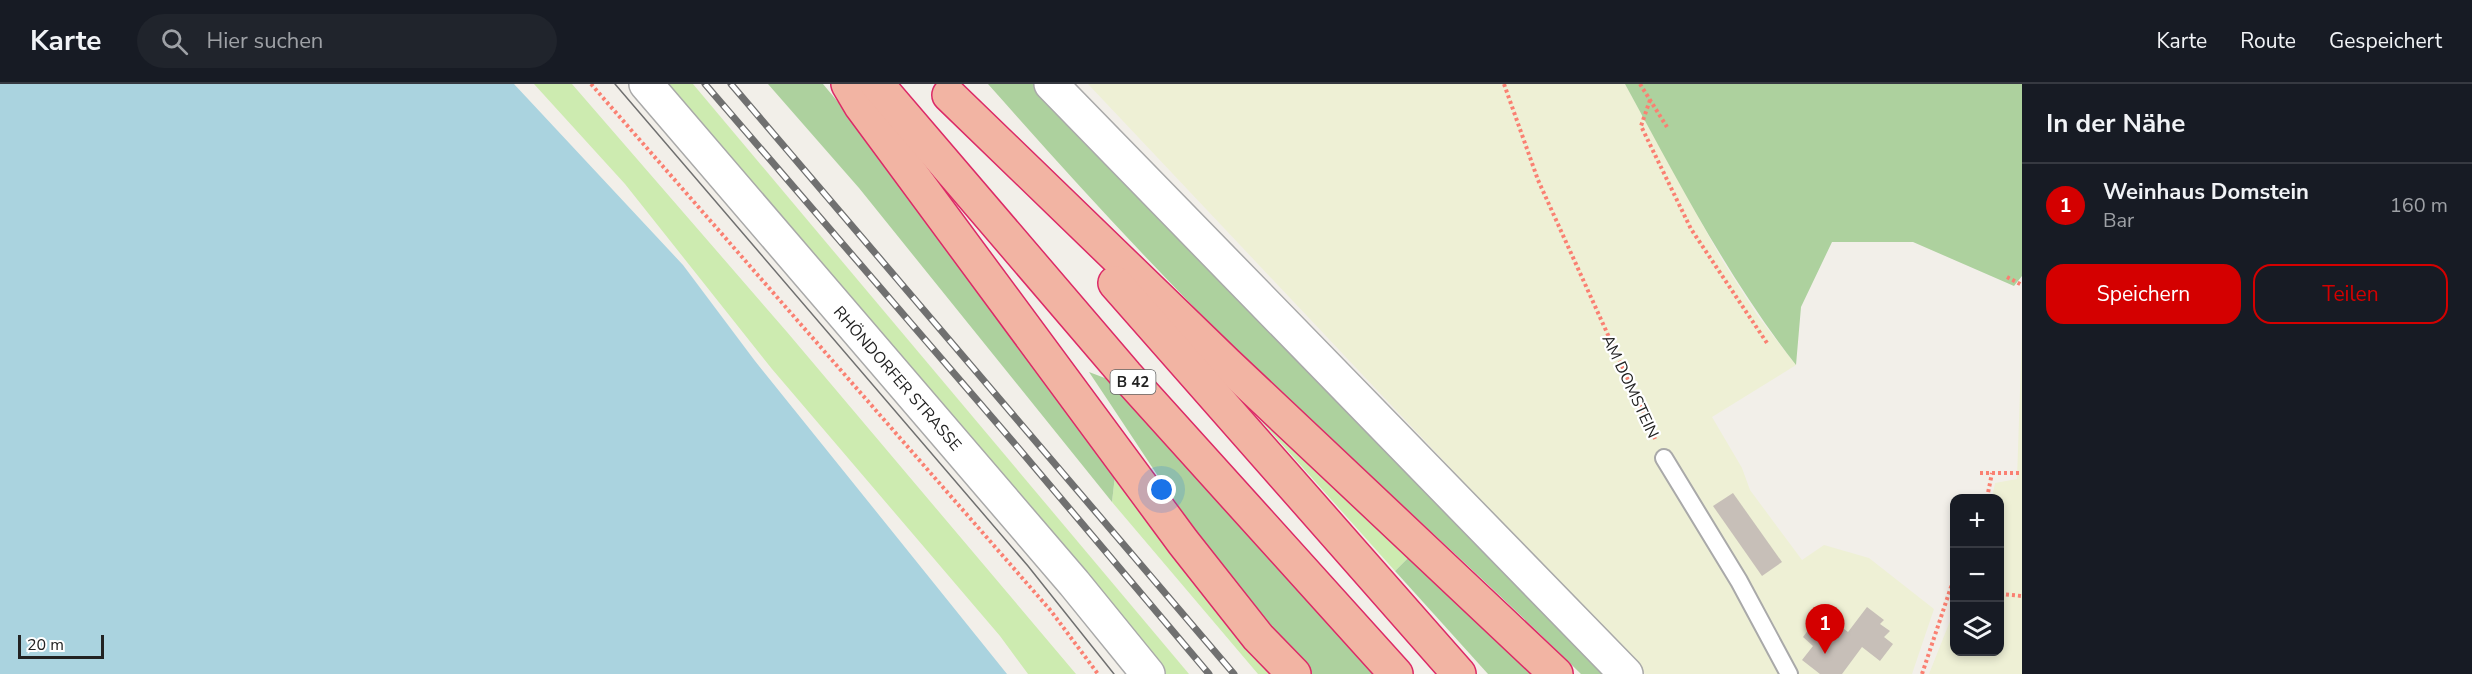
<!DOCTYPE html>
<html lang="de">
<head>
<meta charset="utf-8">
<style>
	:root { --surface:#171b24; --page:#20242c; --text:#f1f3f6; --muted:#9ea1a6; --line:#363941; --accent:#d40000 }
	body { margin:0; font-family:"Nunito Sans",sans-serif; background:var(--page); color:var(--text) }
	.controls { position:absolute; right:18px; bottom:18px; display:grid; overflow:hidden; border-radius:12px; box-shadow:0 3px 9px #0003 }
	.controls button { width:54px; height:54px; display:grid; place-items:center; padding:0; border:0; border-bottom:2px solid var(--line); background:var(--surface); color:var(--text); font:30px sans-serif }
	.scale { position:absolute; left:18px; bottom:15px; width:86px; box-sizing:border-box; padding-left:6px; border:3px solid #222; border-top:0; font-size:16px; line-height:21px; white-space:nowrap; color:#222; -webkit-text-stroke:4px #fff; paint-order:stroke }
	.you { position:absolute; left:1162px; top:406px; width:21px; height:21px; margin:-15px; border:4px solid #fff; border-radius:50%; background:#1a73e8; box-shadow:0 0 0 9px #1a73e833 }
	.badge { display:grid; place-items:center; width:39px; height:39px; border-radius:50%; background:var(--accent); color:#fff; font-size:20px; font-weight:700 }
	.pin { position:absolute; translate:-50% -50px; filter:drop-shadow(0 2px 3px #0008) }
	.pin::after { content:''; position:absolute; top:32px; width:21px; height:18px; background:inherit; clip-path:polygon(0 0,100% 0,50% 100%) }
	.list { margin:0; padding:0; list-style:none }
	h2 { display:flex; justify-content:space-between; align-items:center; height:78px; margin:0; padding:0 24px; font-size:26px }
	h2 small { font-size:20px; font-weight:400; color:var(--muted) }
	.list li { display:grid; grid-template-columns:39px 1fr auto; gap:18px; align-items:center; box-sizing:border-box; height:84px; padding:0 24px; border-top:2px solid var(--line) }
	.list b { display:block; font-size:22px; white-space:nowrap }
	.list p { margin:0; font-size:20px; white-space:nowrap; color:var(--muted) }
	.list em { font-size:20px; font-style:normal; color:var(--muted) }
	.actions { display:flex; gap:12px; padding:18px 24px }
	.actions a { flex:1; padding:14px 0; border:2px solid var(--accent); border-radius:18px; text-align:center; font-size:21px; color:var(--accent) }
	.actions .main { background:var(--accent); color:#fff }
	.icon { flex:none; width:33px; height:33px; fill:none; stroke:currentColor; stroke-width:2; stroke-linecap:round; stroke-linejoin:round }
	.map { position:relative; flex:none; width:2022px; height:590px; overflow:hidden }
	header { display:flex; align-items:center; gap:36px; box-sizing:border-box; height:84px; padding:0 30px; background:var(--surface); border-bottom:2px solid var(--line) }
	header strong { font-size:28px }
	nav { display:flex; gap:33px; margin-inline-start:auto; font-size:21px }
	.search { width:420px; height:54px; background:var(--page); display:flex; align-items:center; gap:15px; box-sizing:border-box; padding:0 21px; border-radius:33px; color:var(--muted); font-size:22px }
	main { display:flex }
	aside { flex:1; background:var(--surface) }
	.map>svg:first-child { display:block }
</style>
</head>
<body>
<header>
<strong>Karte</strong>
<div class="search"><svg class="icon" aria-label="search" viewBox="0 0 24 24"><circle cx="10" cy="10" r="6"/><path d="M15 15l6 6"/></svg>Hier suchen</div>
<nav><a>Karte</a><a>Route</a><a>Gespeichert</a></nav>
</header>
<main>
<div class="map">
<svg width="2022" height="590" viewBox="0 0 2022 590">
	<rect width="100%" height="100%" fill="#f2efe9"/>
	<g fill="#eef0d5">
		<path d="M1088 0H1625L1722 176 1757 231 1796 281 1712 333 1742 384 1750 406 1802 476 1824 461 1869 474 1934 525 1912 590H1645Z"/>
		<path d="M2022 248V590H1929L1954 527V568H2000V414H1992L1995 399 2017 395Z"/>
	</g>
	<g fill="#cdebb0">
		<path d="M534 0H572L787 248 1076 590H1028L1000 552 772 285 625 100Z"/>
		<path d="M667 0H693L1189 590H1165Z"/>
		<path d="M1246 320 1410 472 1395 487Z"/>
		<path d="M1115 392 1237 555 1270 590H1258L1112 418Z"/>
	</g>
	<g fill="#add19e">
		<path d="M768 0H823L848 30 1115 392 1112 418 859 104Z"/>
		<path d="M988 0H1039L1610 590H1581C1470 480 1351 377 1239 268 1151 182 1069 91 988 0Z"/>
		<path d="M1625 0H2022V192L2014 202 1913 158H1832L1801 223 1796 281C1728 194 1678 97 1625 0Z"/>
		<path d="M1089 288 1118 299 1373 590H1312C1224 500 1159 392 1089 288Z"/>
		<path d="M1410 472 1534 590H1488L1395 487Z"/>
	</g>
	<path fill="#aad3df" d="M0 0H514L683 181 755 277 1007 590H0Z"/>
	<g fill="#c7bfb8">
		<path d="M1733 409 1782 478 1762 492 1713 422Z"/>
		<path d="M1867 523 1884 536 1880 540 1890 547 1884 553 1893 560 1880 577 1862 563 1842 590H1820L1802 576 1813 562 1803 553 1822 528 1848 548Z"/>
	</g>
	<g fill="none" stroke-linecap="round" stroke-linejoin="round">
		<defs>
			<path id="service" d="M1664 374 1739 497 1789 590"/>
			<path id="minor" d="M1051 0 1626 590"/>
			<path id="tertiary" d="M646 0 1074 499 1148 590"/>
			<g id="trunk">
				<path d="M848 0 861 22 1183 458 1258 553 1294 590"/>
				<path d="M877 0 1126 291 1396 590"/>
				<path d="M949 11 1226 279 1556 590"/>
				<path d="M1115 199 1459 590"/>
			</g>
		</defs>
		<use href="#service" stroke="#a9a9a9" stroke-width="20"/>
		<use href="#minor" stroke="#a9a9a9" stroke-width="36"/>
		<use href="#tertiary" stroke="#a9a9a9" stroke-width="36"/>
		<use href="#trunk" stroke="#dc2a67" stroke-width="36"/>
		<g stroke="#fa8072" stroke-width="4" stroke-dasharray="3 3" stroke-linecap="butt">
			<path d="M591 0 1051 527 1098 590"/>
			<path d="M1504 0 1538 96 1655 355"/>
			<path d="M1640 0 1667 43"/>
			<path d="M1650 16 1641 42 1691 145 1767 259"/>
			<path d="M2007 193 2022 201"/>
			<path d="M1980 389H2022"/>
			<path d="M1987 414 1992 389"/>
			<path d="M2000 510 2022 512"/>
			<path d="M1922 590 1954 494"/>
		</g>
		<use href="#service" stroke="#fff" stroke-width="16"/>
		<use href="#minor" stroke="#fff" stroke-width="33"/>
		<use href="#tertiary" stroke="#fff" stroke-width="33"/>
		<use href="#trunk" stroke="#f2b4a3" stroke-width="33"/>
		<path stroke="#707070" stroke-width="1.5" d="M615 0 1028 482 1114 590"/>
		<defs>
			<g id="rail">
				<path d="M705 0 1020 366 1209 590"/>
				<path d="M731 0 1234 590"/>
			</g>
		</defs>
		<use href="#rail" stroke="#707070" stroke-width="7"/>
		<use href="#rail" stroke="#fff" stroke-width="4.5" stroke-dasharray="14" stroke-linecap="butt"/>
	</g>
	<g text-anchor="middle" stroke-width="4.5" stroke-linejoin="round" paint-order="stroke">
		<rect fill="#fff" stroke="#646464" stroke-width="1.5" x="1110.5" y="286" width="45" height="24" rx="4.5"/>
		<g font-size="15" font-weight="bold" fill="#222">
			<text x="1133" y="303">B 42</text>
		</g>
		<g font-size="16" fill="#222" stroke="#fff">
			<text transform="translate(898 294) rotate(49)" y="6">RHÖNDORFER STRASSE</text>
			<text transform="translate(1631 302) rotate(65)" y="6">AM DOMSTEIN</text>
		</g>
	</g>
</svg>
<div class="controls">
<button>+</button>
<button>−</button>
<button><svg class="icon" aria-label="layers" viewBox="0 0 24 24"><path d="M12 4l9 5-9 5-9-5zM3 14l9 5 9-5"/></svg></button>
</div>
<div class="scale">20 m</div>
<div class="you"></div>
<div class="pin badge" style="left:1825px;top:570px">1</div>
</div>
<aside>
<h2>In der Nähe<small></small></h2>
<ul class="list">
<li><span class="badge">1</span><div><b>Weinhaus Domstein</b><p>Bar</p></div><em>160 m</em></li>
</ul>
<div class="actions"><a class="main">Speichern</a><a>Teilen</a></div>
</aside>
</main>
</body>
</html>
